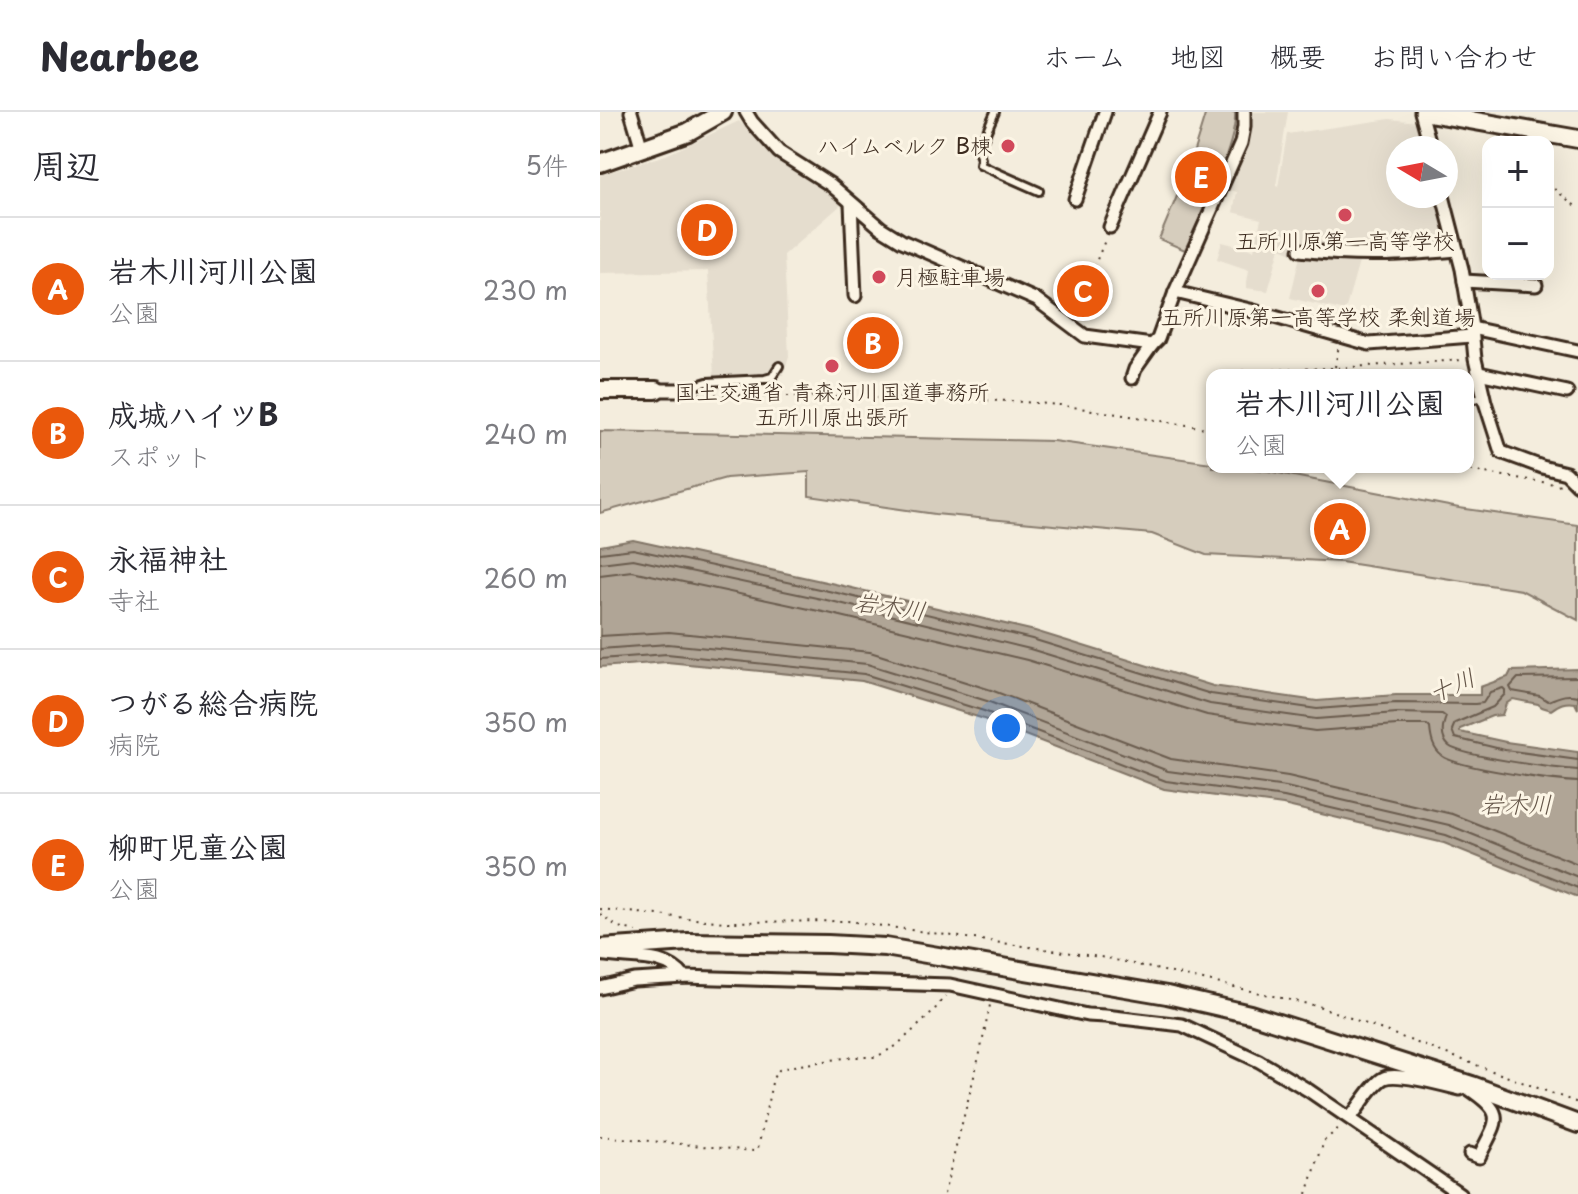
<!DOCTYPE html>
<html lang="ja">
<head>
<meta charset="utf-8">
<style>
	:root { --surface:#fff; --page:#f2f2f3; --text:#2b2b33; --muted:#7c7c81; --line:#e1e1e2; --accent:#ea580c }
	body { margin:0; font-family:"Playpen Sans","Klee One",sans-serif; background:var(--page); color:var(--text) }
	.controls { position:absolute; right:24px; top:24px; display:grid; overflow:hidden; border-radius:16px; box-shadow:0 8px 32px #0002 }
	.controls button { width:72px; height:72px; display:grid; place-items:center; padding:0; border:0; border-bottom:2px solid var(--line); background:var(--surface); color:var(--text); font:40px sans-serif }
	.compass { position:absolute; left:786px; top:24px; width:72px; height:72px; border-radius:50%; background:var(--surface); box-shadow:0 8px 32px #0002; rotate:280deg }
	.you { position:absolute; left:406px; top:616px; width:28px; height:28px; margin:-20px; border:6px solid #fff; border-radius:50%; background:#1a73e8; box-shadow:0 0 0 12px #1a73e833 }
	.badge { display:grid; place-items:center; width:52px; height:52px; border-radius:50%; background:var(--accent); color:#fff; font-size:26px; font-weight:700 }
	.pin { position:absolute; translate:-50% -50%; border:4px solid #fff; box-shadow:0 2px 8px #0006 }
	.popup { position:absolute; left:606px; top:257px; width:268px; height:104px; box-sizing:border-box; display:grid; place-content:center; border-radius:16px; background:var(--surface); filter:drop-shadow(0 2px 6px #0005); font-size:26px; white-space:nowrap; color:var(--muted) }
	.popup b { font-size:30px; color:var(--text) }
	.popup::after { content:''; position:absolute; left:50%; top:100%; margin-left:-16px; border:16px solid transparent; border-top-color:var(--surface) }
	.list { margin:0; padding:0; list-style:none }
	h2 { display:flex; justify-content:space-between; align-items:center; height:104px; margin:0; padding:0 32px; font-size:34px }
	h2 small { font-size:26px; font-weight:400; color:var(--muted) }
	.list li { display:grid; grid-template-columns:52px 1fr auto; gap:24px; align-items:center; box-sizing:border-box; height:144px; padding:0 32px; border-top:2px solid var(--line) }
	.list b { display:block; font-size:30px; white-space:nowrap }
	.list p { margin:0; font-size:26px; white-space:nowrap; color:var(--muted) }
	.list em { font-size:26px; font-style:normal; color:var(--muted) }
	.map { position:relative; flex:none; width:978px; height:1082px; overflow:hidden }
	header { display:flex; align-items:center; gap:48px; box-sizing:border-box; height:112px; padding:0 40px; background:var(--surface); border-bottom:2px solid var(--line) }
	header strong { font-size:38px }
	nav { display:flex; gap:44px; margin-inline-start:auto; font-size:28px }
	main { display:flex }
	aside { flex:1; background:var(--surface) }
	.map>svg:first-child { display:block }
</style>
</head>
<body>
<header>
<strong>Nearbee</strong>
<nav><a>ホーム</a><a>地図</a><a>概要</a><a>お問い合わせ</a></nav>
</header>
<main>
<aside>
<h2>周辺<small>5件</small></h2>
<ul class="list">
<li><span class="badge">A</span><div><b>岩木川河川公園</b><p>公園</p></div><em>230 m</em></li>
<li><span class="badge">B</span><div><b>成城ハイツB</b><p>スポット</p></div><em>240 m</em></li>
<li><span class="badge">C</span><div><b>永福神社</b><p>寺社</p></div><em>260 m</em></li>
<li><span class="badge">D</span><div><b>つがる総合病院</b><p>病院</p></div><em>350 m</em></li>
<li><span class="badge">E</span><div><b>柳町児童公園</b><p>公園</p></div><em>350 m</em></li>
</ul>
</aside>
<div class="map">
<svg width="978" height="1082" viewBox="0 0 978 1082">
	<rect width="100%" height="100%" fill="#f4eddd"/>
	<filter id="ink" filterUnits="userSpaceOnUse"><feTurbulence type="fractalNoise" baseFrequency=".0125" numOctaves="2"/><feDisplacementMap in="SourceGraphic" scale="16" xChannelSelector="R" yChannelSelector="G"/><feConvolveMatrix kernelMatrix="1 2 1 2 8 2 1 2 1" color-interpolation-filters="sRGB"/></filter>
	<g filter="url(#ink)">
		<g fill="#e5ddce">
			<path d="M647 0H688L676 74 678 75 687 22 790 7 818 10 825 36H798V84H838L852 137 760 147 745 199 690 186 700 144 680 136 668 179 646 176 649 158 617 147 622 130 654 138 661 107 633 100 637 80 627 77 647 16Z"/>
			<path d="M139 9 177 47 215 70 242 92 184 143 189 244 183 263 114 265 108 159 0 161V63L66 43Z"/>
		</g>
		<g fill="#d6cdbd" stroke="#887c6e" stroke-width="2">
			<path d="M606 0H635C638 32 599 106 585 138L559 127 588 58Z"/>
			<path d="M0 319 453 329 612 351V355H638L668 359 859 396 978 413V508L921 478 741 450 606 443 552 422 335 402 209 384V360L126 366 0 401Z"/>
		</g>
		<path fill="#b0a596" stroke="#817466" stroke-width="2" d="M33 428 235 472 435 519 613 574 717 589 796 583H880V575L908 565 911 559 978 557V597L975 591C965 589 959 592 951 598L942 595 938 592 913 587 906 592 902 603 892 604 860 617V620L906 630 978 640V785L844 731 683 693 564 677 381 606 262 569 67 550 0 555V434Z"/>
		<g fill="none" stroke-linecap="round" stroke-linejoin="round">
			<g stroke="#6a5b4e" stroke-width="2">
				<path d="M0 441 33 437 233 480 432 527 611 582 717 597 796 591 875 592 883 591 890 580 903 576 905 578V582L893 595 855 611 852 618 855 626 905 638 978 648"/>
				<path d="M0 451 33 447 231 489 430 537 610 592 716 607 797 601 842 602 846 605C842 615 840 626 849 634 861 644 958 657 978 658"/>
				<path d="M0 463 32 459 228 501 427 548 607 603 715 619 797 613H827L830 616C831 627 833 637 842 644 858 656 955 669 978 670"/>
				<path d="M0 524 69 520 270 540 391 578 571 647 688 664 852 702 978 752"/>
				<path d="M0 537 68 532 267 552 387 589 568 659 686 675 849 713 978 765"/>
				<path d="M0 547 67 542 264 562 384 599 566 669 684 685 846 723 978 776"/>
				<path d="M978 565 918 566 910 575 912 579 940 584 948 589C959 585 965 581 978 584"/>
			</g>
			<defs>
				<g id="lane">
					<path d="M395 0 378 39 381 47 380 53 439 79"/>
					<path d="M81 278 107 270 165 267 172 265 179 254"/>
					<path d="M868 288 884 285"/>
				</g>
				<g id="street">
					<path d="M31 0 42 37"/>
					<path d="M146 0 152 10 179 40 231 73 281 116 302 129 437 188 485 224 552 233 558 227 575 180 641 31 644 15V0"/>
					<path d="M821 0 831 36"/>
					<path d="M843 84 862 157 872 216 875 247 885 290 901 340 942 355 966 361 978 373"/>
					<path d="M475 87 505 0"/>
					<path d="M251 91 255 184"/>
					<path d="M510 115 560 0"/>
					<path d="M700 138C757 145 801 143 857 138"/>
					<path d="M864 169 936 173"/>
					<path d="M575 180 650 198 769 232 872 224"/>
					<path d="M872 216 978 239"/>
					<path d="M879 261 967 280"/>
					<path d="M532 266 535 257 552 233"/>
					<path d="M56 278H81"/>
					<path d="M0 842C27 848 65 840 84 865"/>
					<path d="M0 876 34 868 84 865 350 873 487 903 505 904 582 913 659 949 708 978 860 1082"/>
					<path d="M869 977C908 1003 897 1008 879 1045L870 1042"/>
					<path d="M750 1006C758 997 773 971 784 966 797 960 844 973 860 977L865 975"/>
				</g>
				<g id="secondary">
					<path d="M824 0 978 27"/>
					<path d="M0 51 88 20 123 0"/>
					<path d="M0 278H56"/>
					<path d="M0 836 88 830 228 832 285 835 567 883 650 902 872 973 978 1012"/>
				</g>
			</defs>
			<use href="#lane" stroke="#3b2a1e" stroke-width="12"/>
			<use href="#street" stroke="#3b2a1e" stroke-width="17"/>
			<use href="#secondary" stroke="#3b2a1e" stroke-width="22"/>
			<g stroke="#3b2a1e" stroke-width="2" stroke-dasharray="2 6" stroke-linecap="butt">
				<path d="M948 72 978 96"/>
				<path d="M491 162 506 126"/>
				<path d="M735 255 739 233"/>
				<path d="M634 259 735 256 862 248"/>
				<path d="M99 282 411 289 460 293 612 317"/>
				<path d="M847 355 961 373"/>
				<path d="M0 797 125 810 248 809 507 846 721 895 978 991"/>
				<path d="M0 802 18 815 36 819"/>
				<path d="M0 1024 153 1039 158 1036 173 966 179 958 193 954 250 945H276L296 934 332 901 345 884"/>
				<path d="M344 1082 380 941 390 893"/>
				<path d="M707 1082 724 1029 741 1014"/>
			</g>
			<use href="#lane" stroke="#fcf5e5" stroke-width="6"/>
			<use href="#street" stroke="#fcf5e5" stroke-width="11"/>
			<use href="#secondary" stroke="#fcf5e5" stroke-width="16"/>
		</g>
	</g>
	<g fill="#d1495b" stroke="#fcf5e5" stroke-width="3">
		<circle cx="408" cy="34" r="8"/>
		<circle cx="745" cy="103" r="8"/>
		<circle cx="279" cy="165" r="8"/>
		<circle cx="718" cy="179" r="8"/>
		<circle cx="232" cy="254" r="8"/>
	</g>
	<g text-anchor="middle" stroke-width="6" stroke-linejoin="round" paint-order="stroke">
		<g font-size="22" fill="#3b2a1e" stroke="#fcf5e5">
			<text x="392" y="42" text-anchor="end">ハイムベルク B棟</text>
			<text x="745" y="137">五所川原第一高等学校</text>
			<text x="295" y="173" text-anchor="start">月極駐車場</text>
			<text x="718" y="213">五所川原第一高等学校 柔剣道場</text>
			<text x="232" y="288">国土交通省 青森河川国道事務所<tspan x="232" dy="25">五所川原出張所</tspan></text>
		</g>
		<g font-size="24" font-style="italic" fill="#645548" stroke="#fcf5e5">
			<text transform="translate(290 495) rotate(8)" y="8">岩木川</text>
			<text transform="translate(852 574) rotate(-23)" y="8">十川</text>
			<text x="916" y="701">岩木川</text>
		</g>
	</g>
</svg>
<div class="controls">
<button>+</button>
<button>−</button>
</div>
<svg class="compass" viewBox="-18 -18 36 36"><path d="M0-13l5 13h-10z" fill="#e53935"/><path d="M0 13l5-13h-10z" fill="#7c7c81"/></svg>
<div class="you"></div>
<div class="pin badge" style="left:740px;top:417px">A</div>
<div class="popup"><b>岩木川河川公園</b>公園</div>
<div class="pin badge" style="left:273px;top:231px">B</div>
<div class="pin badge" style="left:483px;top:179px">C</div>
<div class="pin badge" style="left:107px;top:118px">D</div>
<div class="pin badge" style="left:601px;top:65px">E</div>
</div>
</main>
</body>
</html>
